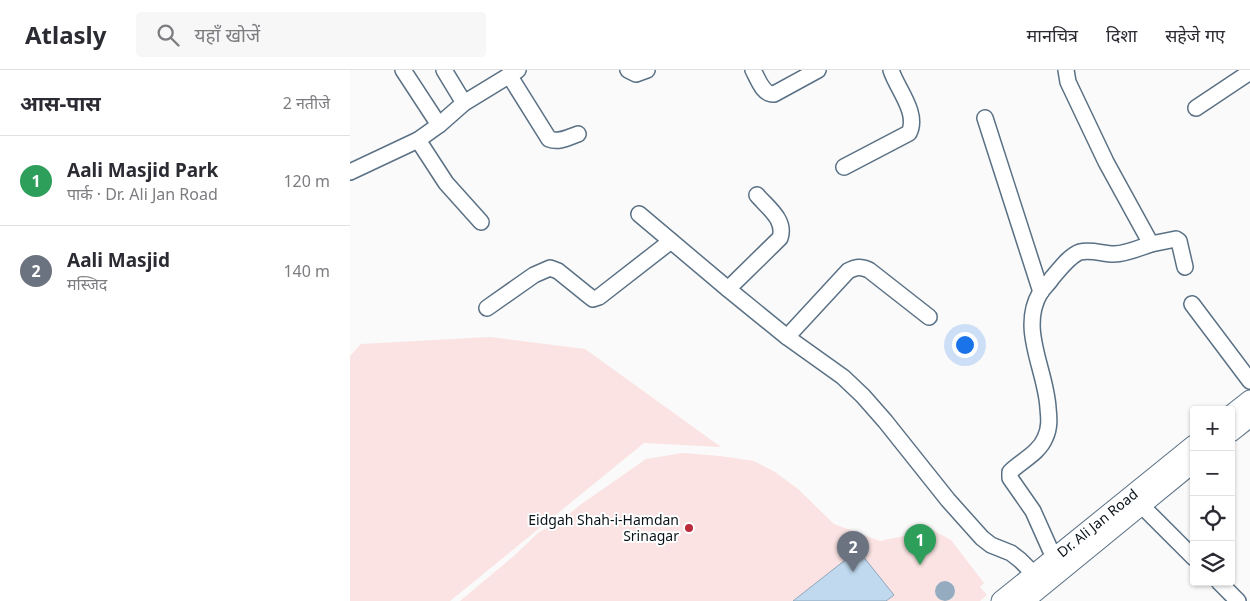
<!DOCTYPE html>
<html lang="hi">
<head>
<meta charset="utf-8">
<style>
	:root { --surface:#fff; --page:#f7f7f7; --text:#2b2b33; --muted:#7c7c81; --line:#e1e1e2; --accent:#0f766e }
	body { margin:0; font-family:"Noto Sans","Noto Sans Devanagari",sans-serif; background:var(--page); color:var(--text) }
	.controls { position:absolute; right:15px; bottom:15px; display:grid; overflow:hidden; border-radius:5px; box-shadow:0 1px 4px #0004 }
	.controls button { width:45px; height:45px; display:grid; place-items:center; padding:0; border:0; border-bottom:1px solid var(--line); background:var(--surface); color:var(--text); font:25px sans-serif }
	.you { position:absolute; left:614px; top:274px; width:18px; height:18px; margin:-12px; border:4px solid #fff; border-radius:50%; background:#1a73e8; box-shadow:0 0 0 8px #1a73e833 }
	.badge { display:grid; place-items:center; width:32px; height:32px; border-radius:50%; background:var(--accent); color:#fff; font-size:16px; font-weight:700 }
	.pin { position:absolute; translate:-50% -41px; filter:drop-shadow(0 1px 2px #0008) }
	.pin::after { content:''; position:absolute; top:26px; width:18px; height:15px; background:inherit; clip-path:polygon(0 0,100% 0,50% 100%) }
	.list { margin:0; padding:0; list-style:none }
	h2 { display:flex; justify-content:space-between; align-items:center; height:65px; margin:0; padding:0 20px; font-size:21px }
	h2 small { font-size:16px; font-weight:400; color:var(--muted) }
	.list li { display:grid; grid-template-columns:32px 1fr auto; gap:15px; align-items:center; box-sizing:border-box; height:90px; padding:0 20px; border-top:1px solid var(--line) }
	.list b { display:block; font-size:19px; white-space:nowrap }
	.list p { margin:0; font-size:16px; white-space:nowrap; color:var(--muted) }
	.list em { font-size:16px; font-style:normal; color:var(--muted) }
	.icon { flex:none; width:28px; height:28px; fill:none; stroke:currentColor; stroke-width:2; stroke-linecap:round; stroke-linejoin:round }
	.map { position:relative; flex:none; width:900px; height:531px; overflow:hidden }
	header { display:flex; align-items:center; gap:30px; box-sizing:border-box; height:70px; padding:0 25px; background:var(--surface); border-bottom:1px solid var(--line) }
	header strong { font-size:24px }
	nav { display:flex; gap:28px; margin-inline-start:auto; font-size:18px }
	.search { width:350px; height:45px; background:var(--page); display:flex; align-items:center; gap:12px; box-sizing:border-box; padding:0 18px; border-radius:5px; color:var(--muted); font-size:19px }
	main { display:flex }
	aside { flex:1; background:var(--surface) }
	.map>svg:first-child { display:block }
</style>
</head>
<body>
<header>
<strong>Atlasly</strong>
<div class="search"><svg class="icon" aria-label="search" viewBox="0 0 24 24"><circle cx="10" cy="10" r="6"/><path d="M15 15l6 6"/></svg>यहाँ खोजें</div>
<nav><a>मानचित्र</a><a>दिशा</a><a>सहेजे गए</a></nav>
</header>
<main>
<aside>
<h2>आस-पास<small>2 नतीजे</small></h2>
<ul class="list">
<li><span class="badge" style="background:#2e9e5b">1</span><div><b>Aali Masjid Park</b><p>पार्क · Dr. Ali Jan Road</p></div><em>120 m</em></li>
<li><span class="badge" style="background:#6b7280">2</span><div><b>Aali Masjid</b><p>मस्जिद</p></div><em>140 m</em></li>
</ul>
</aside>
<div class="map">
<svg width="900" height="531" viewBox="0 0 900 531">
	<rect width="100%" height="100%" fill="#fafafa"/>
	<g fill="#fae3e2" fill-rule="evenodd">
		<path d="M140 267 235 279 371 377 294 373 100 531H0V286L11 274Z"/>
		<path d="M333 383 370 386 404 391 425 402 448 419 484 454 530 471 583 460 601 470 634 513 630 517 637 525 630 531H536L544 525 508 480 443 531H110L165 485 189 462 211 451 230 435 296 389ZM600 511 605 519 604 526 600 530 586 524 587 514Z"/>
	</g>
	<circle fill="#94abc0" cx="595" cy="521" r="10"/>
	<path fill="#c0d9ef" stroke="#8da5bb" d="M508 480 544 525 536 531H443Z"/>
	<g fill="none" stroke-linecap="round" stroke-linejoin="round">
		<defs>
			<g id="minor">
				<path d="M53 0 89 55"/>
				<path d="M94 0 114 33"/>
				<path d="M278 0 286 4 297 0"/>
				<path d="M403 0C408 9 413 25 424 24L468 0"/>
				<path d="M716 0 718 12 756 92 801 174 826 169 829 171 835 197"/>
				<path d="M159 5 199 69C209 73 219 67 228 64"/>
				<path d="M846 38 900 2"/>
				<path d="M635 48 691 222"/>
				<path d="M68 70 96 113 131 152"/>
				<path d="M494 97 559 63C569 43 547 19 541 0"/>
				<path d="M0 102 68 70 89 55 114 33 168 0"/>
				<path d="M289 144 378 219 437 267 493 307 513 326 535 351 598 430 632 468 641 475 661 483 670 490 684 504"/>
				<path d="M378 219 430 168C436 150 418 138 407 125"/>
				<path d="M842 234 900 311"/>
				<path d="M137 238 184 205 200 198 208 201 239 226 243 229 249 227 321 171"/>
				<path d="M437 267 498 201C506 197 510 196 519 200L579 247"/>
				<path d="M783 427 844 488"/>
				<path d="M704 488 683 441 660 408V402C671 391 689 383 695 368 700 358 699 348 698 338 696 300 669 259 690 223 694 217 699 213 702 208 710 199 719 186 730 182 741 179 753 184 764 184 776 184 789 178 801 174"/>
				<path d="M869 512 888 531"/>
			</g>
			<g id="major">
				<path d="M881 345 900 330"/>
				<path d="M881 362 900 347"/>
				<path id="s1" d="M651 531 844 375"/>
				<path d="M674 531 844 392"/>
			</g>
		</defs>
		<use href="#minor" stroke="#5a7185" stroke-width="18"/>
		<use href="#major" stroke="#5a7185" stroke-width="21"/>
		<use href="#minor" stroke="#fff" stroke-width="15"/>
		<use href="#major" stroke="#fff" stroke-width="19"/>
	</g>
	<circle fill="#ba2a3b" stroke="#fff" stroke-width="2" cx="339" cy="458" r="5"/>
	<g text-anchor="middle" stroke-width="4" stroke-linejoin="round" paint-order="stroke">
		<g font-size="14" fill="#0b141b" stroke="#fff" text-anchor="end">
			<text x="329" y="455">Eidgah Shah-i-Hamdan<tspan x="329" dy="16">Srinagar</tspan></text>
		</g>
		<g font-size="14" fill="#0b141b" stroke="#fff">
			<text dy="5" stroke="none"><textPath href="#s1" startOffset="124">Dr. Ali Jan Road</textPath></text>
		</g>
	</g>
</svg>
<div class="controls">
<button>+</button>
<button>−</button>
<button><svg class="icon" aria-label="locate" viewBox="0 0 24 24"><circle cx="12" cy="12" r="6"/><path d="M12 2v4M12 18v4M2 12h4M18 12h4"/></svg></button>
<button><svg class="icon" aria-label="layers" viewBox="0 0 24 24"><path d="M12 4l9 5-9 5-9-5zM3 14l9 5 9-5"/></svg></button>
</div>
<div class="you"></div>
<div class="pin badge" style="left:570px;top:495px;background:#2e9e5b">1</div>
<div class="pin badge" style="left:503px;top:502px;background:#6b7280">2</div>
</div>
</main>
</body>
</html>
